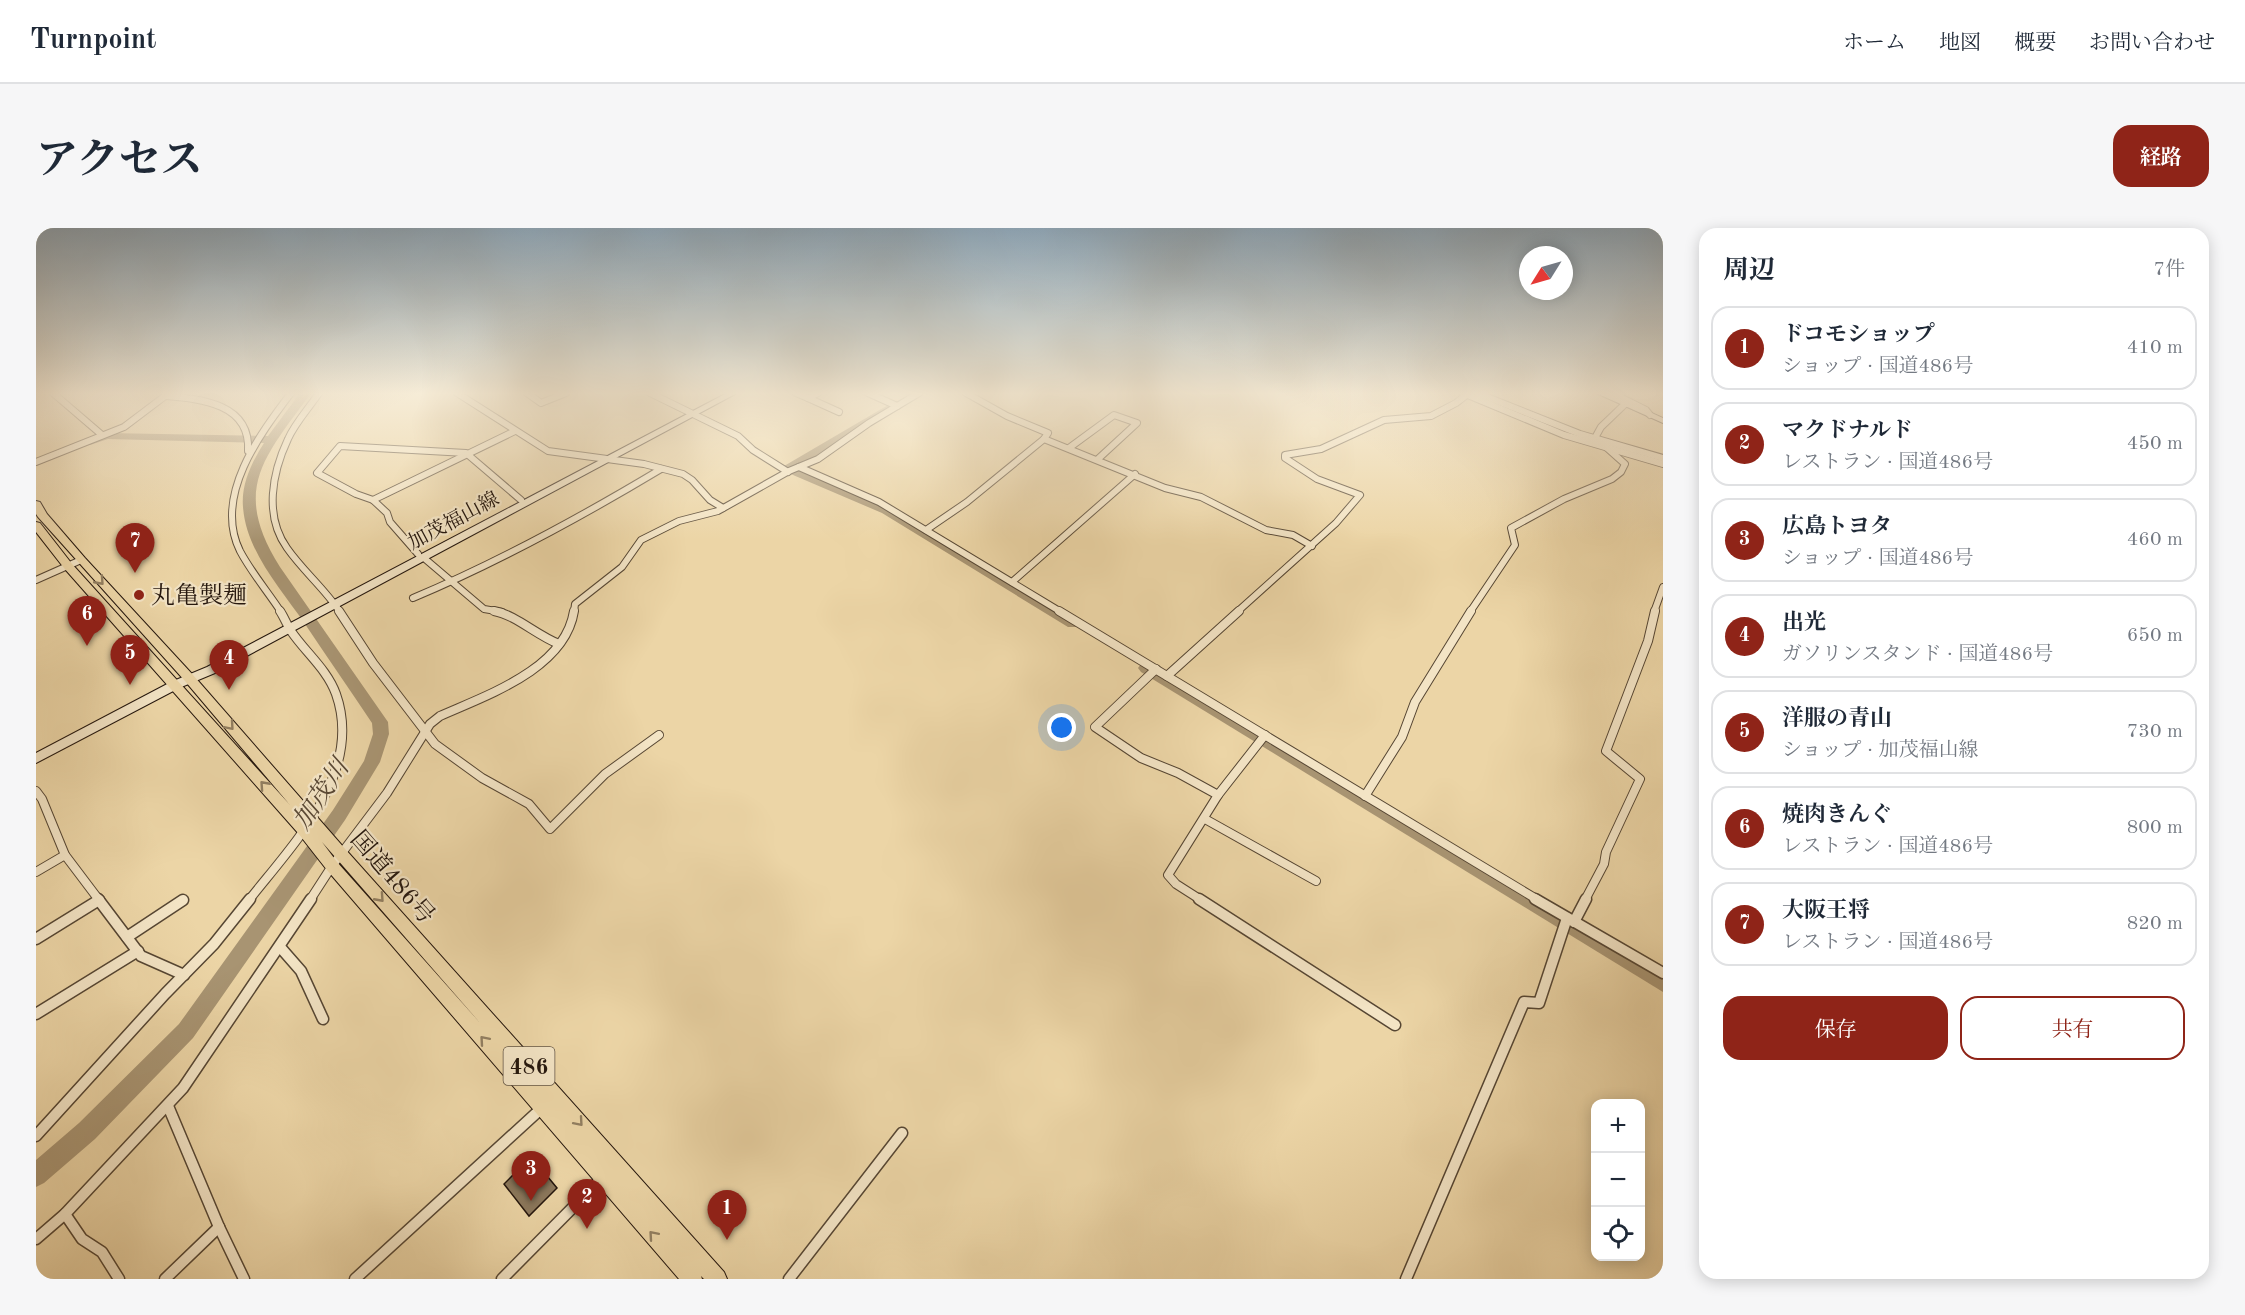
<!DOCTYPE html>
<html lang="ja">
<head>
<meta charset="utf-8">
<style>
	:root { --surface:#fff; --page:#f6f6f7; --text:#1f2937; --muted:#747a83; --line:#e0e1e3; --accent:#8f2418 }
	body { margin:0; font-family:"Old Standard TT","Noto Serif JP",serif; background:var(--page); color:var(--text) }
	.controls { position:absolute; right:18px; bottom:18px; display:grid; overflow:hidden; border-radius:12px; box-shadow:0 3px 15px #0003 }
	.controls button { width:54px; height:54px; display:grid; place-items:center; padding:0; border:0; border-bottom:2px solid var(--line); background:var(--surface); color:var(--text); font:30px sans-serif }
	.compass { position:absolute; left:1483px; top:18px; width:54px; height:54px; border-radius:50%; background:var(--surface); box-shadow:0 3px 15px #0003; rotate:233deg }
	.you { position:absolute; left:1026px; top:500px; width:21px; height:21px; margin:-15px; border:4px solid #fff; border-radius:50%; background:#1a73e8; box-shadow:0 0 0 9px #1a73e833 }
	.badge { display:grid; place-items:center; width:39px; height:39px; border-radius:50%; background:var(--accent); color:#fff; font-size:20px; font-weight:700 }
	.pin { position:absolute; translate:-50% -50px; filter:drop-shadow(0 2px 3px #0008) }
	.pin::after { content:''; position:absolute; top:32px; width:21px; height:18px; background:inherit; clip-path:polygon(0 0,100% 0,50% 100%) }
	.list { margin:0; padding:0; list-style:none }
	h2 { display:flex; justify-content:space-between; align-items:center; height:78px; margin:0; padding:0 24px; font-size:26px }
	h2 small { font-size:20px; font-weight:400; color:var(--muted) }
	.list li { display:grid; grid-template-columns:39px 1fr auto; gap:18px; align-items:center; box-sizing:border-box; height:84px; margin:0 12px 12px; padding:0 12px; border:2px solid var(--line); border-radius:18px }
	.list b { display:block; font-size:22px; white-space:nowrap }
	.list p { margin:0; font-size:20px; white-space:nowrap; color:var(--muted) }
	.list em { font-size:20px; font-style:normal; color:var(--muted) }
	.actions { display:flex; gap:12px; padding:18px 24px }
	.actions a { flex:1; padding:14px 0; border:2px solid var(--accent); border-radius:18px; text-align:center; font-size:21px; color:var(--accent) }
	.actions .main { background:var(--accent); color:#fff }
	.icon { flex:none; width:33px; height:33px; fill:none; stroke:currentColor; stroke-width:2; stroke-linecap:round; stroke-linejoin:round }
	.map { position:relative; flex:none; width:1627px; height:1051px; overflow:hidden; border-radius:18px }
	header { display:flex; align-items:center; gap:36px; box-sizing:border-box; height:84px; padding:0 30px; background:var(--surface); border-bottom:2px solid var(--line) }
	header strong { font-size:28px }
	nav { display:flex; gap:33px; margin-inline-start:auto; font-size:21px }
	.intro { display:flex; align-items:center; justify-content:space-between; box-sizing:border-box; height:144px; padding:0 36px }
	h1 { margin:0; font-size:42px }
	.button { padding:15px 27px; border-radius:18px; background:var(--accent); color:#fff; font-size:21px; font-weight:700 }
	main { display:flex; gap:36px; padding:0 36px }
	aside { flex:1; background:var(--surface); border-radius:18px; box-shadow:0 3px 15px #0003 }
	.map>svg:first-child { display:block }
</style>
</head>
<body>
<header>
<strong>Turnpoint</strong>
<nav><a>ホーム</a><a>地図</a><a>概要</a><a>お問い合わせ</a></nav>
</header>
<div class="intro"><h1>アクセス</h1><a class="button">経路</a></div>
<main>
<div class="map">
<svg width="1627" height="1051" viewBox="0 0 1627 1051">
	<rect width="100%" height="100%" fill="#ecd5a6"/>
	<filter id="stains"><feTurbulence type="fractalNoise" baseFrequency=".00333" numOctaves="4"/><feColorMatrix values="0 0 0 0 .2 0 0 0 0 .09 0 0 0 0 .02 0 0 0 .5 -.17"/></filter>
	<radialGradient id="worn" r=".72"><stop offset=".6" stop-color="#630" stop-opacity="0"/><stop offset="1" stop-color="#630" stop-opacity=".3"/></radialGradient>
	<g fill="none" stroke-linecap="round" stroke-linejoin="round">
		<g fill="#a89472" fill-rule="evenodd">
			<path d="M264 165H275C228 230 195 261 244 339L352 494 353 506 344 534 309 592 157 810 59 911 8 955 0 959V932L43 895 143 796 297 582 328 533 337 506 336 495C314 462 291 429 269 396 245 361 210 323 207 279 205 256 216 234 228 215L72 211 54 217 48 214 71 205 232 208Z"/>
			<path d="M859 173 865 176 863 178 796 222 763 239 854 279 1042 393 1044 396 1042 399H1032L846 285 743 241Z"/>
			<path d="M1110 435 1627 744V764L1105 444 1102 440 1105 436Z"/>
		</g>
	</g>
	<path fill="#8c795d" stroke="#24160d" stroke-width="1.5" d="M502 937 521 960 493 988 468 956 482 942 488 950Z"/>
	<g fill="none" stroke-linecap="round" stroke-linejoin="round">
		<defs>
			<g id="minor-far2">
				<path d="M17 165 66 207"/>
				<path d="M283 165C273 180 259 195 252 211 236 245 228 288 251 320 267 343 289 361 304 384"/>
				<path d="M421 165 512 223 608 236 647 246 656 252 674 272 687 280"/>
				<path d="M491 165 505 175 530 165"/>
				<path d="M614 165 702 208 717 222 752 244"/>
				<path d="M760 165 772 170 782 165"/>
				<path d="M832 165 861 178"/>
				<path d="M930 165 971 188 1012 205 1008 211 1129 260 1165 269 1230 302 1257 307 1276 318"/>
				<path d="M1427 165 1528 207 1627 236"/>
				<path d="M1441 165 1544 206 1627 230"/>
				<path d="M1576 165 1610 182 1614 187"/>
				<path d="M130 168C166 171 215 176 212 223"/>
				<path d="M772 170 803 184"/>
				<path d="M1561 211 1560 208 1565 199 1589 176"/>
				<path d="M1033 220 1078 187 1101 195 1062 231"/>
				<path d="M0 234 88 199 133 165"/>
				<path d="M763 239 843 274 1025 384"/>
				<path d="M337 272 479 203"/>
				<path d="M890 302 931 274 1008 211"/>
				<path d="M382 326 354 294 351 285 337 272 320 266 281 245 304 218 430 225 485 272"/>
				<path d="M388 330 448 381 466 384"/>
				<path d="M0 352 45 332"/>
				<path d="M976 354 1099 246"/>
				<path d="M377 370C463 334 545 289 625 241"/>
				<path d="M245 384C232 364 215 344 204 323 177 268 224 206 255 165"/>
				<path d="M538 384 539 376 586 339 605 312 643 293 682 283 753 243 782 231 833 195 883 165"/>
				<path d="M1201 384 1300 295 1324 267 1281 251 1249 230V227L1285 221 1348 192 1395 188 1420 175 1433 165"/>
				<path d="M1434 384 1479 317 1475 300 1528 271 1576 251 1585 244 1589 236 1561 211"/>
				<path d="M1618 384 1627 359"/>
			</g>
			<g id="minor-far1">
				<path d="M303 383 337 435 399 516 446 550 493 576 514 601 569 546 623 507"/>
				<path d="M458 383C480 387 500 407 523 416"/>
				<path d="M1023 383 1502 672"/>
				<path d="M1120 441 1059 499 1105 530 1142 545 1182 567"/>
				<path d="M1131 448 1203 383"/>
				<path d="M0 563 6 571 29 627 63 672"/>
				<path d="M1329 568 1366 509 1379 474 1435 383"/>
				<path d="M1169 591 1280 653"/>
				<path d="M0 644 29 627"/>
				<path d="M213 672C257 616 328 545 300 466 291 441 269 424 255 403 251 397 248 389 244 383"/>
				<path d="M274 672 296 638 351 565 394 496 404 488C451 467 529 441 538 383"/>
				<path d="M1165 672 1140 656 1132 647 1182 567 1229 507"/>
				<path d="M1549 672 1568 636 1570 624 1604 551 1570 523 1612 413 1619 383"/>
			</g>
			<g id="minor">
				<path d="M62 671 105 728 148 747"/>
				<path d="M1163 671 1359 797"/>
				<path d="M1499 671 1627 745"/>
				<path d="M1538 694 1550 671"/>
				<path d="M91 709 147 672"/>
				<path d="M0 711 63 672"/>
				<path d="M244 719 265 743 287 791"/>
				<path d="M0 786 102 723"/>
				<path d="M132 878 183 999 208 1051"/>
				<path d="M0 908 129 766 178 716 214 671"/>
				<path d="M29 986 46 1011 66 1024 83 1051"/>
				<path d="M0 1011 29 986 147 860 275 671"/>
				<path d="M129 1051 183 999"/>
				<path d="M319 1051 508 878"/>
				<path d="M466 1051 569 947"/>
				<path d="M753 1051 866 905"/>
				<path d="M1370 1051 1488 774 1503 775 1531 690"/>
			</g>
			<g id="secondary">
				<path d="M691 165H701L179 445 143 460 0 535V525L135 454 171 439Z"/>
				<path d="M1560 165H1571L1627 190V195Z"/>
			</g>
			<path id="trunk" d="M0 273 4 274 11 286 49 330 157 447 310 622 688 1044 691 1051H668L665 1048 666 1051H643L291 642 262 605 28 340 0 304V294L4 295 36 336 254 577 149 453 2 289 0 286ZM286 614 300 630 445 796 301 634Z"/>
		</defs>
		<use href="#minor-far2" stroke="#564633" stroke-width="8"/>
		<use href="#minor-far1" stroke="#564633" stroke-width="10"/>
		<use href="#minor" stroke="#564633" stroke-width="13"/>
		<use href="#secondary" stroke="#24160d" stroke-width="2"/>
		<use href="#trunk" stroke="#24160d" stroke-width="2"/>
		<use href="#minor-far2" stroke="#f3e4c5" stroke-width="6"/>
		<use href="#minor-far1" stroke="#f3e4c5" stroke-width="8"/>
		<use href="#minor" stroke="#f3e4c5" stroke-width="10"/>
		<use href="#secondary" fill="#f3e4c5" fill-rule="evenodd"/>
		<use href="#trunk" fill="#ecd5a6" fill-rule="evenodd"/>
	</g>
	<defs><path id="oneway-chevron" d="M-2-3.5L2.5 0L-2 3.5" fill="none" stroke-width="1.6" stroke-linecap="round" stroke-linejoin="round" transform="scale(1.5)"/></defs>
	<g stroke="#927f61">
		<use href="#oneway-chevron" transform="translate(64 353) rotate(48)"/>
		<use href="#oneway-chevron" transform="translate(194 498) rotate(49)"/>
		<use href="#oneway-chevron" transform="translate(228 557) rotate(-132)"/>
		<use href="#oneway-chevron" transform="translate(344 670) rotate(48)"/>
		<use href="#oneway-chevron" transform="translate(448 812) rotate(-131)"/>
		<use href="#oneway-chevron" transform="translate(543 894) rotate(49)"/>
		<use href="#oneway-chevron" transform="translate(617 1007) rotate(-131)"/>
	</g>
	<linearGradient id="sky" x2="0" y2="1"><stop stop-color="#8ea7b9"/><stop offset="0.53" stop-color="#f6ecd7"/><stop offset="1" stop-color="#f6ecd7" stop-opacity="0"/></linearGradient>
	<rect width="1627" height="312" fill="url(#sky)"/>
	<circle fill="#8f2418" stroke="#f3e4c5" stroke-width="2" cx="103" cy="367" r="6"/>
	<g text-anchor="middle" stroke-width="4.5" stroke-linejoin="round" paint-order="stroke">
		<g font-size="20" fill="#24160d" stroke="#f3e4c5">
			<text transform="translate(417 292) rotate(-28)" y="7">加茂福山線</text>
		</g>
		<rect fill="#f3e4c5" stroke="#625444" stroke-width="1.5" x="467.5" y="819" width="51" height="38" rx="4.5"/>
		<g font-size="22" font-weight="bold" fill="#24160d">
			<text x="493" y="846">486</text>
		</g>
		<g font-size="24" fill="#24160d" stroke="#f3e4c5" text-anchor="start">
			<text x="115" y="375">丸亀製麺</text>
		</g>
		<g font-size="24" fill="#24160d" stroke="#f3e4c5">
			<text transform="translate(357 649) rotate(49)" y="8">国道486号</text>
		</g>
		<g font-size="26" font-style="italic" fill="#594835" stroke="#f3e4c5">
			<text transform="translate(284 566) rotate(-56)" y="9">加茂川</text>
		</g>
	</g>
	<rect width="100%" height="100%" filter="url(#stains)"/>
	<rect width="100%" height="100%" fill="url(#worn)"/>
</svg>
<div class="controls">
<button>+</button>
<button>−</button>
<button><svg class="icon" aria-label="locate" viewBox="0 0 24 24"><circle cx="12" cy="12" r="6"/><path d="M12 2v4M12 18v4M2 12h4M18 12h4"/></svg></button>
</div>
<svg class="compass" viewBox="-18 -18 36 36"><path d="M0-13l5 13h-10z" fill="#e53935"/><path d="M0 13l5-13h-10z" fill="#747a83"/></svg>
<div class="you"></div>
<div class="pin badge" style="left:691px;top:1012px">1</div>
<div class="pin badge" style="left:551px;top:1001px">2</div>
<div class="pin badge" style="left:495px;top:973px">3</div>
<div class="pin badge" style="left:193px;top:462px">4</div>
<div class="pin badge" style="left:94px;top:457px">5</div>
<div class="pin badge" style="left:51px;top:418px">6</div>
<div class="pin badge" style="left:99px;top:345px">7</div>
</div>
<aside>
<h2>周辺<small>7件</small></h2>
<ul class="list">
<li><span class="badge">1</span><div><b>ドコモショップ</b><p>ショップ · 国道486号</p></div><em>410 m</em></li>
<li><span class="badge">2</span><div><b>マクドナルド</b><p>レストラン · 国道486号</p></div><em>450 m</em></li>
<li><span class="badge">3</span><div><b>広島トヨタ</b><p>ショップ · 国道486号</p></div><em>460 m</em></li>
<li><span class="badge">4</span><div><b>出光</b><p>ガソリンスタンド · 国道486号</p></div><em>650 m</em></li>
<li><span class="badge">5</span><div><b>洋服の青山</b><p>ショップ · 加茂福山線</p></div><em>730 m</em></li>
<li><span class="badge">6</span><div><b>焼肉きんぐ</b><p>レストラン · 国道486号</p></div><em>800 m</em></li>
<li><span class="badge">7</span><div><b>大阪王将</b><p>レストラン · 国道486号</p></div><em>820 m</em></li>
</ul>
<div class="actions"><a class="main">保存</a><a>共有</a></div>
</aside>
</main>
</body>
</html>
